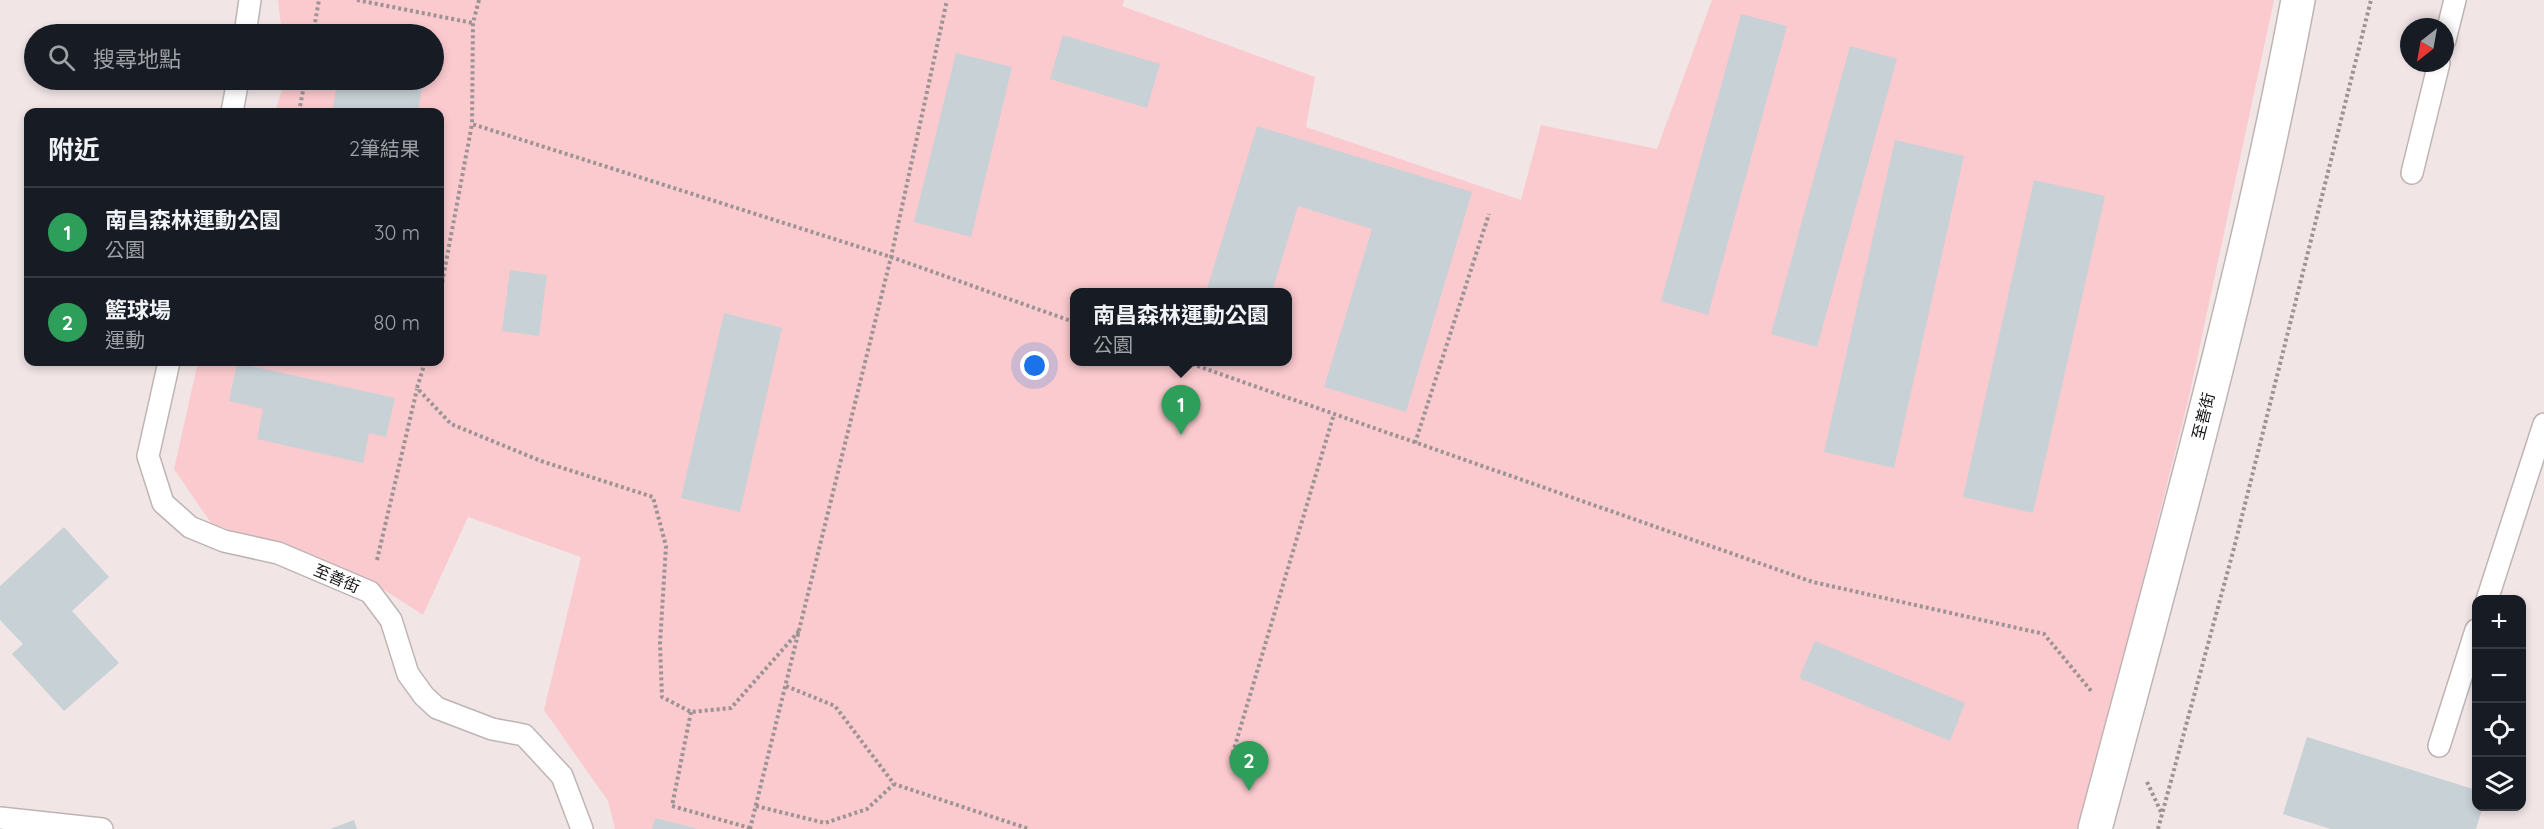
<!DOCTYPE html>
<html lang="zh-TW">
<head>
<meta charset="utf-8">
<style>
	:root { --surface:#171b24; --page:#242831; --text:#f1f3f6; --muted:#9ea1a6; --line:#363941; --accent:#99b5c1 }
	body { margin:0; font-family:Quicksand,"Noto Sans TC",sans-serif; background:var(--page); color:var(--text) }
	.controls { position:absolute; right:18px; bottom:18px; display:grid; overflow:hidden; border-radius:12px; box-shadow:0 3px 9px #0003 }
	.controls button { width:54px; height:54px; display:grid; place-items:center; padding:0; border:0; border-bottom:2px solid var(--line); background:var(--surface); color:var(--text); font:30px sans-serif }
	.compass { position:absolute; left:2400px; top:18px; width:54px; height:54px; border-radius:50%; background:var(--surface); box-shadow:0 3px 9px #0003; rotate:211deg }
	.you { position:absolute; left:1035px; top:366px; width:21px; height:21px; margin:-15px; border:4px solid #fff; border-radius:50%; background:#1a73e8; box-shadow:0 0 0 9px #1a73e833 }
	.badge { display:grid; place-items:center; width:39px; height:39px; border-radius:50%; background:var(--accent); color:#fff; font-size:20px; font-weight:700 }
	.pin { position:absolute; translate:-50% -50px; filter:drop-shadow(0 2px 3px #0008) }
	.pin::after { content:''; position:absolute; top:32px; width:21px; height:18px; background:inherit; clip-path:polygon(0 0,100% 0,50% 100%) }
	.popup { position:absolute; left:1070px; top:288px; width:222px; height:78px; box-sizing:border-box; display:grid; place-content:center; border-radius:12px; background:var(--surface); filter:drop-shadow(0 2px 4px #0005); font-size:20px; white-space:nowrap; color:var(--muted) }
	.popup b { font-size:22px; color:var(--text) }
	.popup::after { content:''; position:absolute; left:50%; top:100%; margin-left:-12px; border:12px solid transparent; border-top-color:var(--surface) }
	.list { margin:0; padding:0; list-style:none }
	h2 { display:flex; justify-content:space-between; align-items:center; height:78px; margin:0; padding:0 24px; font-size:26px }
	h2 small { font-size:20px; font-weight:400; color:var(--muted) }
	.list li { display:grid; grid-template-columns:39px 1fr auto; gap:18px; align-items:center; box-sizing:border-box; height:90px; padding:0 24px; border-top:2px solid var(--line) }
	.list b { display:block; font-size:22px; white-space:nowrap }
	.list p { margin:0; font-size:20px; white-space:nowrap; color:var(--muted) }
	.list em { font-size:20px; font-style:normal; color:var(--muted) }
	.icon { flex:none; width:33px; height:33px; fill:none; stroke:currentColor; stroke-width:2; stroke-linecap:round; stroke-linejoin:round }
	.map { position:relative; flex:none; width:2544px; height:829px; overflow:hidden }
	.search { position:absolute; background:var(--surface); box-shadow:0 3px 9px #0003; left:24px; top:24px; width:420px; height:66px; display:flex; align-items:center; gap:15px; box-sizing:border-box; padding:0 21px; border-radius:33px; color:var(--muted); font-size:22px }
	.panel { position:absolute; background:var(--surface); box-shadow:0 3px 9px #0003; left:24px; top:108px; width:420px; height:258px; border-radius:12px }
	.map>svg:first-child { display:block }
</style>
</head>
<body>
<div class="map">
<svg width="2544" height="829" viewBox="0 0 2544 829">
	<rect width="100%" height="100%" fill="#f1e5e6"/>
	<path fill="#fbcace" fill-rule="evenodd" d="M278 0H1124L1122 6 1315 77 1306 127 1521 200 1541 125 1657 149 1712 0H2274L2188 401 2080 829H615L608 801 544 710 581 557 468 517 423 615 369 580 211 523 174 469 198 362H440V112H275L285 80H434V34H282ZM1074 292H1288V362H1074Z"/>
	<g fill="#c7d1d6">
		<path d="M1741 14 1787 26 1708 315 1661 301Z"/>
		<path d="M1063 35 1160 64 1147 108 1050 79Z"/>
		<path d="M1850 46 1897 59 1817 347 1771 334Z"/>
		<path d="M956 53 1012 67 971 237 914 222Z"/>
		<path d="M338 80H423L418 112H332Z"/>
		<path d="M1257 126 1472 192 1406 412 1324 387 1372 229 1298 206 1272 292H1206Z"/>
		<path d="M1895 140 1964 156 1894 468 1824 452Z"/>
		<path d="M2034 180 2105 196 2033 513 1963 497Z"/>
		<path d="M510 270 547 275 539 336 502 331Z"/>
		<path d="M724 313 782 328 740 512 681 498Z"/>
		<path d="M237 363 395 398 386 437 369 433 363 463 257 439 263 409 229 401Z"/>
		<path d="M64 527 109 577 72 611 119 663 64 711 12 654 23 644 0 620V586Z"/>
		<path d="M1815 641 1965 703 1950 741 1799 678Z"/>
		<path d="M2307 737 2476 790V806H2483L2476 829H2331L2283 814Z"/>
		<path d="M655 818 695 828V829H652Z"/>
		<path d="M354 820 357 829H330Z"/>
	</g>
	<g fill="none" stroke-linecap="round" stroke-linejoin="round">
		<defs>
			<g id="service">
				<path d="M245 34 250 0"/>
				<path d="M2445 40 2455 0"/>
				<path d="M232 112 238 80"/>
				<path d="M2412 173 2439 63"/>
				<path d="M169 362 148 456 163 503 190 527 224 541 278 553 370 592 391 620 408 674 424 696 437 708 492 729 524 735 562 776 582 829"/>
				<path d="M2487 600 2544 424"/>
				<path d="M2439 746 2476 630"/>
				<path d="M0 818 102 829"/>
			</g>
			<path id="minor" d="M2095 829C2168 554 2246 279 2298 0"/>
		</defs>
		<use href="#service" stroke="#bfb4b4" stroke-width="24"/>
		<use href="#minor" stroke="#bfb4b4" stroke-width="36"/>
		<g stroke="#9c9394" stroke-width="4" stroke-dasharray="3 3" stroke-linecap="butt">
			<path d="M357 0 473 23"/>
			<path d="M479 0 473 23 472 124 891 257 1074 322"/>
			<path d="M313 34 319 0"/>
			<path d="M299 112 305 80"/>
			<path d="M440 294 472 124"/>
			<path d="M425 362 417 388 451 424 541 461 653 497 666 546 660 644 662 697 691 712 731 708 799 631"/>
			<path d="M1186 362 1813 582 2044 634 2092 692"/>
			<path d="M1415 443 1489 214"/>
			<path d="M377 560 417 389"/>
			<path d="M786 686 835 706 894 784 1029 829"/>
			<path d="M691 712 672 806 750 828"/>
			<path d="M1231 759 1334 414"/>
			<path d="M2147 782 2162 814"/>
			<path d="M756 806 825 823 867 809 894 784"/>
			<path d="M750 829 891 257 947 0"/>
			<path d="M2158 829 2234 548 2371 0"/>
		</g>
		<use href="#service" stroke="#fff" stroke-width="21"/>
		<use href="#minor" stroke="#fff" stroke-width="33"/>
	</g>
	<g text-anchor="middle" stroke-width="4.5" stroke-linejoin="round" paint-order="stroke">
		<g font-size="16" fill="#161313" stroke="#fff">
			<text transform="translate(2203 416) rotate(-76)" y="6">至善街</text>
			<text transform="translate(337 578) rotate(23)" y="6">至善街</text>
		</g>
	</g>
</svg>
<div class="controls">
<button>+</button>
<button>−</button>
<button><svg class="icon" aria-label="locate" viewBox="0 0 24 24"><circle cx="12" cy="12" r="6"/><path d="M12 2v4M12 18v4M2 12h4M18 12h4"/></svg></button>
<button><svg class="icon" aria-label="layers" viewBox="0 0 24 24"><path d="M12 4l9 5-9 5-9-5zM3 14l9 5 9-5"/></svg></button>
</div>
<svg class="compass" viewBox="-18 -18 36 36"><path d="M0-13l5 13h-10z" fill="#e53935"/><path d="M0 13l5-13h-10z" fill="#9ea1a6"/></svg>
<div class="you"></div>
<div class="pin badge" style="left:1181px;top:435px;background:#2e9e5b">1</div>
<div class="popup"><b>南昌森林運動公園</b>公園</div>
<div class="pin badge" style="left:1249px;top:791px;background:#2e9e5b">2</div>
<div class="search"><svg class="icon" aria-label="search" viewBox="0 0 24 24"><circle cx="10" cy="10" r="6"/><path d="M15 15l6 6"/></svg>搜尋地點</div>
<section class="panel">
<h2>附近<small>2筆結果</small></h2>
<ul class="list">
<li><span class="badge" style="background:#2e9e5b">1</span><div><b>南昌森林運動公園</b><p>公園</p></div><em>30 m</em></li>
<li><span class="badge" style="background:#2e9e5b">2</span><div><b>籃球場</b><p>運動</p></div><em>80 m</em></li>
</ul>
</section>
</div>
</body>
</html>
